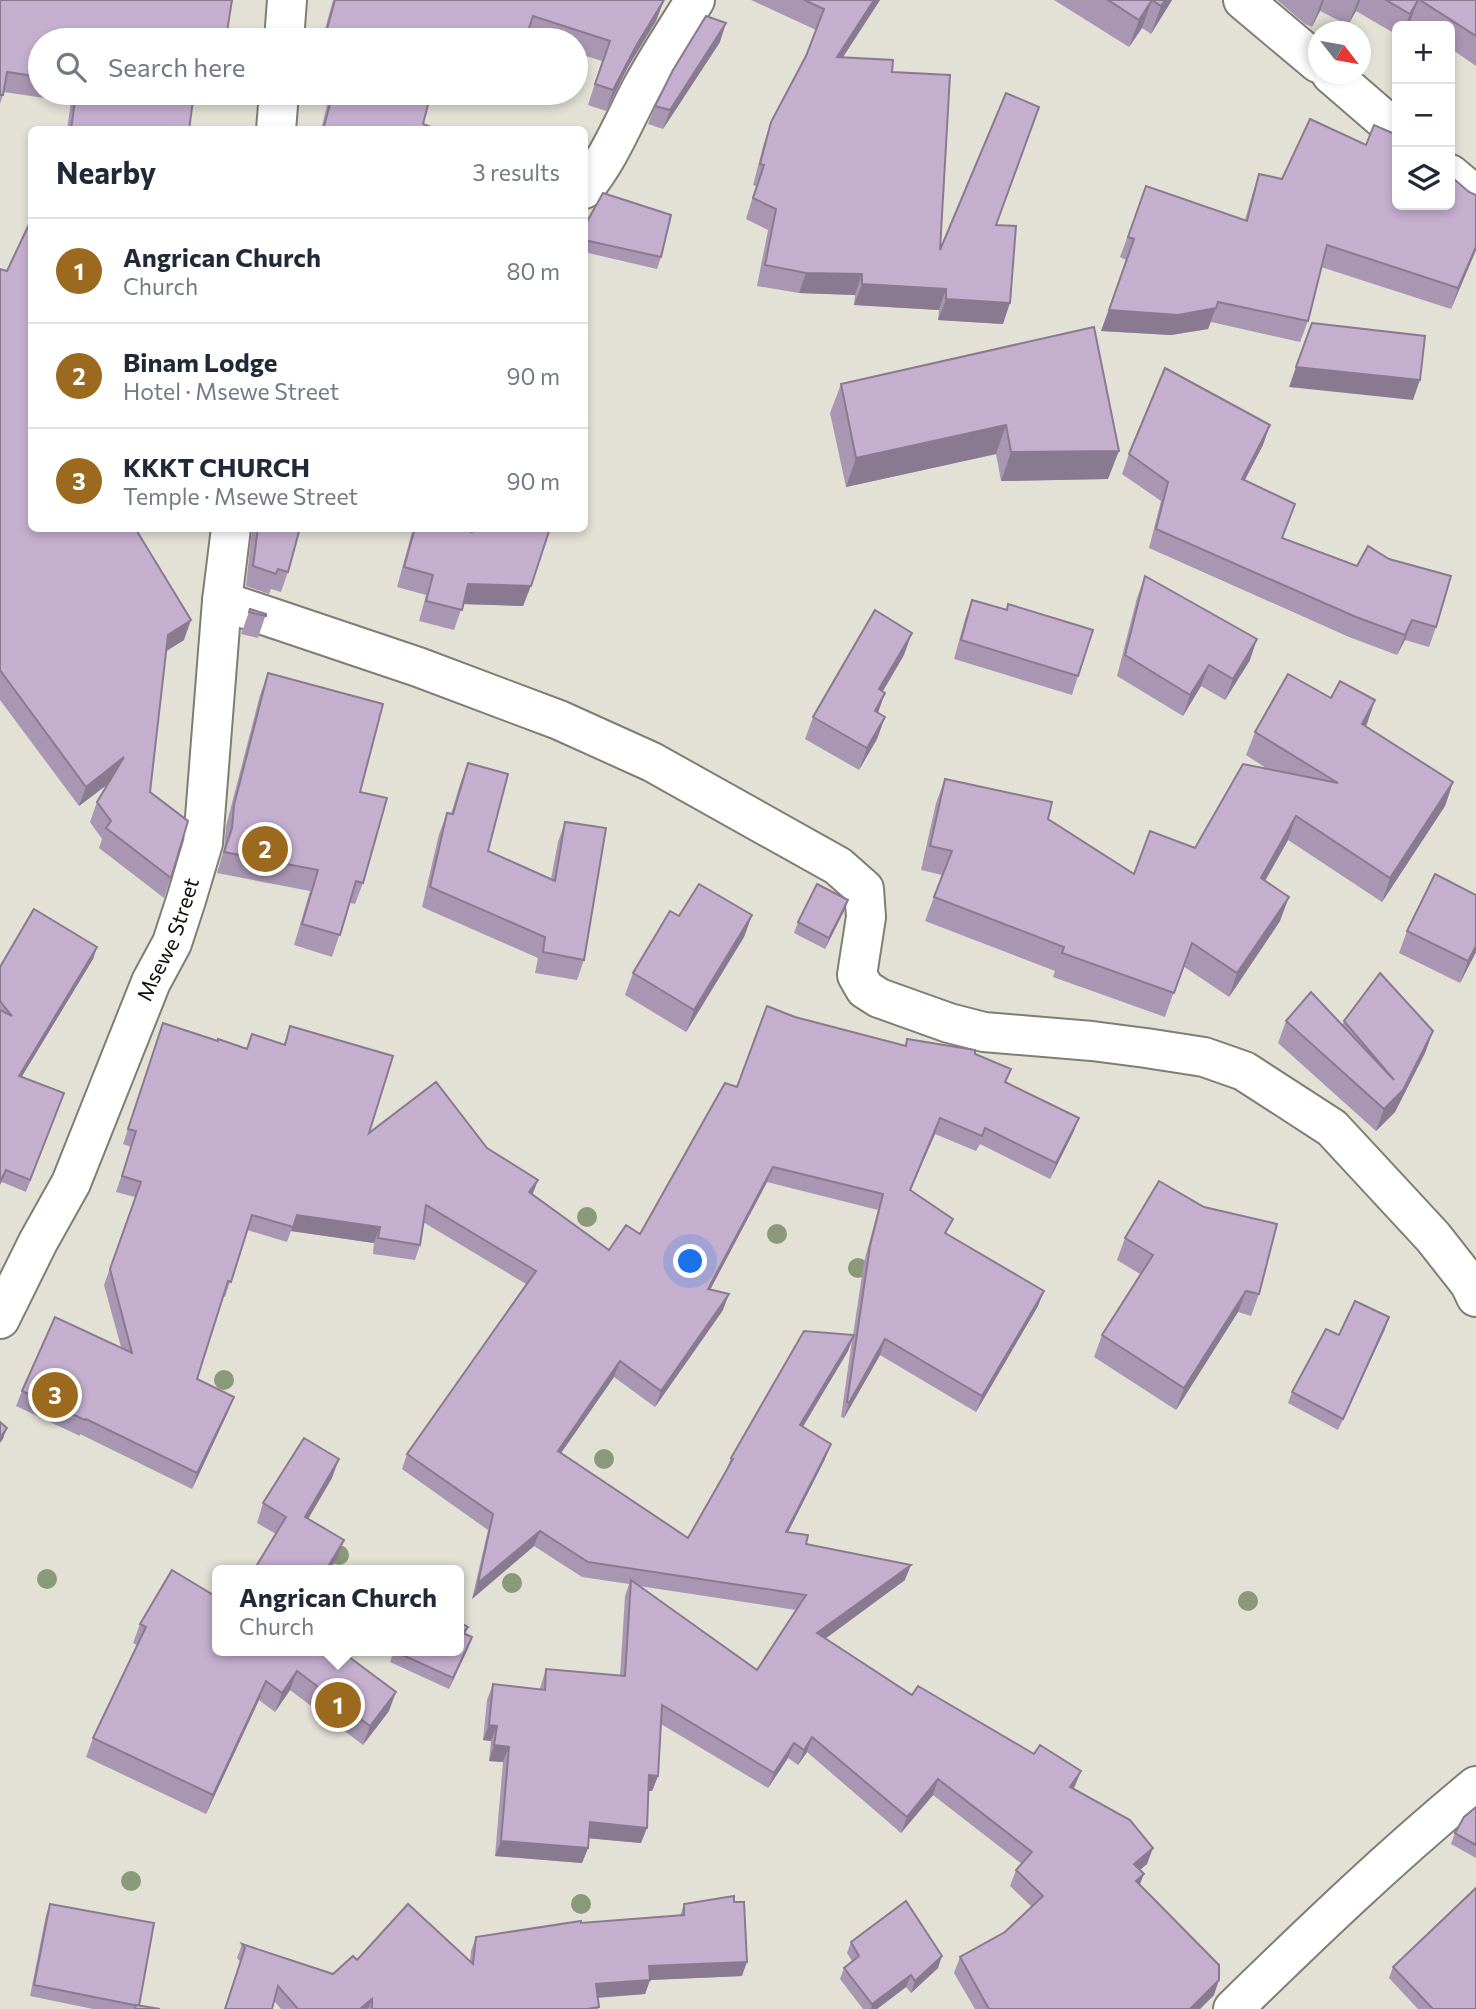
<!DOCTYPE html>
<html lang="en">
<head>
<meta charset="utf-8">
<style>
	:root { --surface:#fff; --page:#f2f2f3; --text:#1f2937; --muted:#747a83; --line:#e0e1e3; --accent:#9c6a1f }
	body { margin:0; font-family:Commissioner,sans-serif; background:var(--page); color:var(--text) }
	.controls { position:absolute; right:21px; top:21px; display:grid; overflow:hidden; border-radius:10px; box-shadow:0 4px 10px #0003 }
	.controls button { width:63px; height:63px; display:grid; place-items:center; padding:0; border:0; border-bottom:2px solid var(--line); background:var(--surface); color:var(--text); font:35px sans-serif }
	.compass { position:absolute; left:1308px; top:21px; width:63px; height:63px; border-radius:50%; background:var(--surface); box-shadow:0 4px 10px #0003; rotate:121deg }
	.you { position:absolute; left:691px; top:1262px; width:24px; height:24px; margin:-18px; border:5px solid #fff; border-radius:50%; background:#1a73e8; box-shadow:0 0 0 10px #1a73e833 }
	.badge { display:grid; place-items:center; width:46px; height:46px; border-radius:50%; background:var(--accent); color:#fff; font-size:23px; font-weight:700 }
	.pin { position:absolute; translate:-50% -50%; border:4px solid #fff; box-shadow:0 2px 7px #0006 }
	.popup { position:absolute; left:212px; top:1565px; width:252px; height:91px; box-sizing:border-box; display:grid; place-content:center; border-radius:10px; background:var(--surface); filter:drop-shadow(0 2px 5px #0005); font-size:23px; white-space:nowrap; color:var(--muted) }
	.popup b { font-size:26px; color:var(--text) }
	.popup::after { content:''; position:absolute; left:50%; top:100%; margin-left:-14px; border:14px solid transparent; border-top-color:var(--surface) }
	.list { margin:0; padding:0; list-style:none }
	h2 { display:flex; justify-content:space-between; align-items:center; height:91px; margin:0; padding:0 28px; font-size:30px }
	h2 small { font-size:23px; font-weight:400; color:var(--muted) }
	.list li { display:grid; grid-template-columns:46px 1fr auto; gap:21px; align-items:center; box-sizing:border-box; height:105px; padding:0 28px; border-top:2px solid var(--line) }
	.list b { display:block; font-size:26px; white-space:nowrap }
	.list p { margin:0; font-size:23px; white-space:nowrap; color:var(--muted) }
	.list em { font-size:23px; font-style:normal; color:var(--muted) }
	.icon { flex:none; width:38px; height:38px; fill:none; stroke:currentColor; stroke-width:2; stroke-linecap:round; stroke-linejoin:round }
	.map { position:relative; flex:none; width:1476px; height:2009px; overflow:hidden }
	.search { position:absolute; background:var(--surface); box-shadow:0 4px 10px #0003; left:28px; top:28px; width:560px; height:77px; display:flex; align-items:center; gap:18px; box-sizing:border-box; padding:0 24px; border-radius:38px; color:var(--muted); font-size:26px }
	.panel { position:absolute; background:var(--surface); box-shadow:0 4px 10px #0003; left:28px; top:126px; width:560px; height:406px; border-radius:10px }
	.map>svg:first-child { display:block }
</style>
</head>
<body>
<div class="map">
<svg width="1476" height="2009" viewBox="0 0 1476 2009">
	<rect width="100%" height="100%" fill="#e3e1d6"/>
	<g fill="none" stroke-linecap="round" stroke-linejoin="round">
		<defs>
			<g id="street">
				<path d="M1243 0 1318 63"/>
				<path d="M284 40 287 0"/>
				<path d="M1331 74 1397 131"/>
				<path d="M276 130 279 93"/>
				<path d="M1450 174 1476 196"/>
				<path d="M584 189C609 159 623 123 641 89 657 59 677 29 695 0"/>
				<path d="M222 601 418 667 559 720 652 762 838 866 864 889 866 917 857 975 865 989 879 998 949 1023 984 1032 1092 1041 1146 1048 1204 1057 1244 1071 1332 1128 1433 1237 1470 1284 1476 1297"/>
				<path id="s1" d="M0 1319 38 1242 71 1183 151 982 172 943 186 900 203 843 222 601 231 528"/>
				<path d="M1233 2009C1312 1932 1391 1856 1476 1786"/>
			</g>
		</defs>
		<use href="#street" stroke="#807d73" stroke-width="42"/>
		<use href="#street" stroke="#fff" stroke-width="38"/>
	</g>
	<g fill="#89997a">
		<circle cx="587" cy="1217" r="10"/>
		<circle cx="777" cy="1234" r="10"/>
		<circle cx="858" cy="1268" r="10"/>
		<circle cx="224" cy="1380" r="10"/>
		<circle cx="604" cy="1459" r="10"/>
		<circle cx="339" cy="1555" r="10"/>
		<circle cx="47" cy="1579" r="10"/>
		<circle cx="512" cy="1583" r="10"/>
		<circle cx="1248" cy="1601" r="10"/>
		<circle cx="131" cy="1881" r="10"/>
		<circle cx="581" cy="1904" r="10"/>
	</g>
	<g fill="#a996b2" fill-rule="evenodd">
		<path d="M0 0 226 38 225 40H40V93H194L189 130H67L71 102 4 92 0 104Z"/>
		<path d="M333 0H664L656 21 628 67 606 111 588 105 602 61 576 53V40H537L526 37 525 40H322Z"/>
		<path d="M751 0H880L843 57 892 72 940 250 996 225 1003 324 938 320 939 310 854 305 855 295 799 293 757 286 768 230 746 219 756 186 753 185 764 143 771 122 806 56 816 30Z"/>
		<path d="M1054 0H1172L1151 34 1142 28 1129 47Z"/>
		<path d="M1277 0H1476V66L1450 48V26H1416L1410 22 1408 26H1397V35L1356 11 1348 25 1320 11 1312 27 1305 24Z"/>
		<path d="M720 42 663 129 648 124 655 106Z"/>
		<path d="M330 93H431L423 124 439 130H321Z"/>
		<path d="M478 93H507L504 101Z"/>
		<path d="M1259 174 1397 205 1469 192 1476 195V250L1451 309 1321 267 1308 321 1300 342 1211 322 1208 329 1171 335 1101 331 1126 260 1120 257 1146 186 1245 220 1252 195Z"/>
		<path d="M584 227 661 257 657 269 584 252Z"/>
		<path d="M0 269 7 271 32 528 184 640 166 651 150 792 171 878 164 898 99 848 102 839 90 822 97 802 108 784 79 806 0 700Z"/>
		<path d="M1094 327 1108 479 1001 481 996 454 846 487 830 413 841 384Z"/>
		<path d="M1263 445 1245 480 1283 538 1436 627 1429 647 1405 640 1397 655 1349 637 1149 548 1161 501 1122 474 1129 454Z"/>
		<path d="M252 528H300L288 572 281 592 271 589 269 594 246 586Z"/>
		<path d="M413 528H457L472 532 473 528H550L523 606 463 604 454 630 419 621 426 595 397 587Z"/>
		<path d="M1145 576 1250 660 1225 700 1201 686 1183 716 1117 676 1137 598Z"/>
		<path d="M972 600 1006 609 1078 676 1072 695 954 659 965 619Z"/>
		<path d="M250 609 266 614 258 638 241 634Z"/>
		<path d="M904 655 883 691 885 693 878 713 885 717 877 739 859 770 805 739 813 717Z"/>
		<path d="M268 673 360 792 363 883 355 904 350 903 332 957 294 945 310 891 217 873 224 849 226 826 260 695Z"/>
		<path d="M1366 726 1453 782 1445 806 1382 902 1288 840 1265 881 1280 921 1229 997 1183 966 1165 1017 1053 977 1055 971 925 921 942 875 921 870 936 803 945 779 1048 819 1134 874 1195 848 1269 770 1246 755 1255 732Z"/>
		<path d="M468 763 488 851 551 879 558 842 565 822 584 960 577 980 535 973 538 958 422 907 439 834 447 813 451 814 460 784Z"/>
		<path d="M1476 895V952L1460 983 1399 953 1407 931Z"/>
		<path d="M848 900 844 911 825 949 794 933 798 922Z"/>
		<path d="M752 915 744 937 686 1032 625 995 633 973 679 916Z"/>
		<path d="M97 947 93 959 21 1077 64 1093 26 1192 2 1182 0 1185V967Z"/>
		<path d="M795 1017 905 1046 907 1039 975 1054 1011 1069 1006 1082 1079 1118 1073 1133 1050 1179 980 1144 976 1151 935 1134 910 1190 948 1234 1038 1306 976 1412 880 1355 844 1418 841 1417 852 1340 848 1351 803 1427 825 1459 788 1532 806 1544 905 1580 825 1639 912 1695 1034 1754 1081 1771 1073 1789 1147 1864 1140 1870V1884L1214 1995 1200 2009H975L954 1973 960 1957 1005 1932 1032 1907 1010 1886 1016 1870 1022 1864 933 1795 901 1833 807 1752 798 1765 788 1758 768 1788 661 1724 658 1776 652 1791H649L641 1843 589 1838 588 1848 582 1863 495 1856 503 1762 489 1761 491 1741 483 1740 487 1700 493 1684 540 1689 541 1685 546 1669 620 1676 625 1596 629 1584 582 1577 534 1546 472 1599 488 1530 402 1469 407 1454 526 1284 423 1222 420 1245 415 1260 373 1254 374 1243 291 1231 287 1242 247 1230 225 1297 223 1296 197 1379 234 1397 228 1412 192 1489 80 1434V1436L16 1406 22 1391 121 1347 104 1285 135 1197 116 1192 131 1147 123 1144 163 1023 218 1041 247 1048 252 1034 284 1044 290 1026 369 1133 487 1148 533 1194 609 1250 640 1234 737 1087ZM767 1182 878 1210 864 1262 853 1335 731 1458 726 1470 688 1538 561 1453 614 1377 655 1407 723 1310 710 1290ZM639 1586 796 1610 757 1670Z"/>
		<path d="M1286 1021 1342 1025 1344 1021 1433 1031 1425 1053 1395 1112 1376 1131 1278 1043Z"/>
		<path d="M1125 1238 1259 1294 1251 1316 1238 1312 1176 1410 1094 1357 1102 1335 1140 1274 1117 1260Z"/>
		<path d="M1385 1329 1338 1430 1288 1403 1292 1392 1339 1335Z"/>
		<path d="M332 1478 308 1519 337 1559 276 1534 257 1523 263 1503Z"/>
		<path d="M215 1596 341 1651 389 1711 363 1745 290 1690 275 1712 259 1700 206 1814 86 1757 93 1738 137 1645 133 1643 140 1624Z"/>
		<path d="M468 1627 465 1634 468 1648 449 1689 390 1662 394 1651Z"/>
		<path d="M1476 1807V1858L1451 1844 1455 1833Z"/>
		<path d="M50 1904 139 2006 160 2009H93L30 1996 46 1915Z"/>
		<path d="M684 1904 742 1976 650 1980 645 1994 598 1998 599 2007 598 2009H281L237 1958 242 1944 333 1974 357 1960 470 1961 471 1951 476 1937 581 1923 680 1916Z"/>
		<path d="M851 1942 938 1968 911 1993 906 1987 877 2009H863L840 1979 844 1968 852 1961 847 1953Z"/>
		<path d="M1393 1967 1476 2009H1418L1389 1978Z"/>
	</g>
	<g fill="#8a7a91">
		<path d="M664 0 656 21 628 67 606 111 613 90 636 46Z"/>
		<path d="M874 0H880L830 77 837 57Z"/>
		<path d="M1152 0 1142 28 1129 47 1139 20Z"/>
		<path d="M1165 0H1172L1151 34 1161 6Z"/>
		<path d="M1322 0H1324L1320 11 1312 27Z"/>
		<path d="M1358 0H1360L1356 11 1348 25Z"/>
		<path d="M1418 0 1410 22 1408 26H1405L1410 14Z"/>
		<path d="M726 23 720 42 663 129 670 110Z"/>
		<path d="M204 34 226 38 225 40H202Z"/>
		<path d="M1476 247V250L1451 309 1458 288Z"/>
		<path d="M806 273 862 274 855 295 799 293Z"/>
		<path d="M862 284 946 289 939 310 854 305Z"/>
		<path d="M946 299 1010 303 1003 324 938 320Z"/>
		<path d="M1218 302 1208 329 1171 335 1101 331 1109 310Z"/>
		<path d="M1296 367 1420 380 1413 400 1289 387Z"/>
		<path d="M1006 425 996 454 846 487 856 458Z"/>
		<path d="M1270 425 1263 445 1235 498 1242 479Z"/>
		<path d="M1119 451 1108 479 1001 481 1011 452Z"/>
		<path d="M468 584 531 586 523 606 461 604Z"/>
		<path d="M191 620 184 640 160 655 168 635Z"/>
		<path d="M1412 620 1405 640 1397 655 1405 635Z"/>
		<path d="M912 633 904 655 871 711 879 689Z"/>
		<path d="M1257 639 1250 660 1225 700 1233 679Z"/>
		<path d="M1209 665 1201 686 1183 716 1190 695Z"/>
		<path d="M885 693 877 715 875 711Z"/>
		<path d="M1375 700 1367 724 1354 748 1362 724Z"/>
		<path d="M885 717 877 739 859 770 867 748Z"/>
		<path d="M124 757 117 777 79 806 86 787Z"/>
		<path d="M1453 782 1445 806 1382 902 1390 878Z"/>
		<path d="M1296 816 1288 840 1253 902 1261 878Z"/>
		<path d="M1289 897 1280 921 1229 997 1237 973Z"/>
		<path d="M848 900 844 911 825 949 829 938Z"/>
		<path d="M752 915 744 937 686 1032 694 1010Z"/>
		<path d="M1476 946V952L1460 983 1468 961Z"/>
		<path d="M97 947 93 959 15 1088 19 1076Z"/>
		<path d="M1433 1031 1425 1053 1395 1112 1376 1131 1384 1109Z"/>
		<path d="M940 1118 935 1134 904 1205 910 1190Z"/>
		<path d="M1079 1118 1073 1133 1050 1179 1056 1163Z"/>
		<path d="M773 1167 767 1182 702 1305 708 1289Z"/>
		<path d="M538 1180 532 1196 529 1192Z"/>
		<path d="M297 1215 380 1227 374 1243 291 1231Z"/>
		<path d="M1044 1291 1038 1306 976 1412 982 1396Z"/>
		<path d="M1246 1291 1238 1312 1176 1410 1184 1388Z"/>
		<path d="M729 1294 723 1310 655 1407 661 1391Z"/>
		<path d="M1389 1317 1385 1329 1338 1430 1343 1419Z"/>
		<path d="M854 1335 848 1351 794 1441 800 1425Z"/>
		<path d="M885 1339 880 1355 844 1418 849 1403Z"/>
		<path d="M620 1361 614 1377 552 1466 558 1451Z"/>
		<path d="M234 1397 228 1412 192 1489 197 1473Z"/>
		<path d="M7 1428 3 1439 0 1443V1438Z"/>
		<path d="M831 1444 825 1459 780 1548 786 1532Z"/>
		<path d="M339 1459 332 1478 298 1536 305 1517Z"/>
		<path d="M540 1531 534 1546 472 1599 478 1583Z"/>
		<path d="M344 1540 337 1559 330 1570H326Z"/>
		<path d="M911 1565 905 1580 811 1649 817 1633Z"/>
		<path d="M472 1637 468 1648 449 1689 453 1678Z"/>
		<path d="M297 1671 290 1690 275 1712 282 1693Z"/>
		<path d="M266 1681 259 1700 206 1814 213 1795Z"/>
		<path d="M396 1692 389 1711 363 1745 370 1726Z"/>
		<path d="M489 1725 497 1726 491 1741 483 1740Z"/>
		<path d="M812 1737 807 1752 798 1765 804 1750Z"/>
		<path d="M794 1743 788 1758 768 1788 774 1773Z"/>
		<path d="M494 1745 509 1747 503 1762 489 1761Z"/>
		<path d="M1081 1771 1075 1786 1065 1803 1070 1787Z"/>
		<path d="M649 1775 658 1776 652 1791H644Z"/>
		<path d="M938 1779 933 1795 901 1833 907 1817Z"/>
		<path d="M590 1822 647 1828 641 1843 585 1838Z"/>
		<path d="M501 1841 588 1848 582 1863 495 1856Z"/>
		<path d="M1153 1848 1147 1864 1128 1880 1134 1864Z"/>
		<path d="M1144 1874 1138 1889 1136 1881Z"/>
		<path d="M942 1956 938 1968 911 1993 915 1981Z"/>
		<path d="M747 1962 742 1976 650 1980 645 1994 590 1998 596 1984 649 1966Z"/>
		<path d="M911 1975 906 1987 877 2009H871L872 2004Z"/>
		<path d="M1219 1980 1214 1995 1200 2009H1190Z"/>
		<path d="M372 1999 368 2009H360Z"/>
	</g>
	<g fill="#c5afcf" stroke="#8a7a91" stroke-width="2">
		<path d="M0 0H232L226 38 204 34 203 40H40V77L7 72 3 95H0Z"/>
		<path d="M335 0H664L636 46 613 90 595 84 610 41 533 16 525 40H324Z"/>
		<path d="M804 0H874L837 57 893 60 892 72 950 75 940 250 1006 93 1039 107 996 225 1016 226 1010 303 946 299V289L862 284V274L806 273 765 265 776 209 753 198 764 165 760 164 771 122 806 56 824 9Z"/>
		<path d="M1108 0H1165L1161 6 1152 0 1139 20Z"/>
		<path d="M1386 0H1418L1410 14Z"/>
		<path d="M1420 0H1476V36Z"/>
		<path d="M706 16 726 23 670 110 655 106 673 70Z"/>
		<path d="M76 93H194L189 130H71Z"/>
		<path d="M333 93H431L423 124 439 130H323Z"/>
		<path d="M1310 119 1366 145 1374 125 1397 135V205H1450V177L1454 179 1469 192 1476 195V247L1458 288 1327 245 1308 321 1218 302 1216 308 1178 315 1109 310 1134 239 1128 237 1146 186 1247 221 1259 174 1282 179Z"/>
		<path d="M603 193 671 215 661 257 584 240V227Z"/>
		<path d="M32 218V528H135L191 620 168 635 150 792 188 821 171 878 106 828 111 821 97 802 124 757 86 787 0 670V269L7 271Z"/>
		<path d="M1312 323 1425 336 1420 380 1296 367Z"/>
		<path d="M1094 327 1119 451 1011 452 1006 425 856 458 841 384Z"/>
		<path d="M1165 368 1270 425 1242 479 1295 504 1282 538 1357 566 1368 546 1389 559 1451 576 1436 627 1412 620 1405 635 1356 617 1156 529 1168 482 1129 454Z"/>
		<path d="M258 528H300L288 572 278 569 276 574 253 566Z"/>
		<path d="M415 528H457L472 532 473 528H550L531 586 468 584 462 610 426 601 433 575 404 567Z"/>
		<path d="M1145 576 1257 639 1233 679 1209 665 1190 695 1125 655Z"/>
		<path d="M972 600 1007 610 1008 604 1093 630 1078 676 961 640Z"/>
		<path d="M250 609 266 614V616L249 612Z"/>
		<path d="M875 610 912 633 879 689 885 693 875 711 885 717 867 748 813 717Z"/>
		<path d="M268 673 383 704 360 792 387 798 363 883 356 881 340 935 302 924 318 870 224 852 232 828 234 805Z"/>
		<path d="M1288 674 1331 698 1340 681 1375 700 1362 724 1453 782 1390 878 1296 816 1261 878 1289 897 1237 973 1192 943 1174 993 1062 953 1064 947 934 897 952 851 930 846 945 779 1052 802 1048 819 1134 874 1150 831 1195 848 1243 764 1338 783 1255 732Z"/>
		<path d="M468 763 508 774 488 851 555 881 565 822 606 828 584 960 543 952 545 937 430 887 447 813 453 814Z"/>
		<path d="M1435 874 1476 895V946L1468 961 1407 931Z"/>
		<path d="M699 884 752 915 694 1010 633 973 670 911 679 916Z"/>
		<path d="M817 884 848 900 829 938 798 922Z"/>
		<path d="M34 909 97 947 19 1076 64 1093 30 1180 6 1170 0 1182V1010L12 1016 0 1001V967Z"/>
		<path d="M1380 973 1433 1031 1403 1090 1384 1109 1286 1021 1311 992 1394 1080 1344 1021Z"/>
		<path d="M767 1006 795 1017 906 1046 907 1039 975 1050V1054L1011 1069 1005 1082 1079 1118 1056 1163 985 1128 982 1136 940 1118 910 1190 953 1219 945 1233 1044 1291 982 1396 885 1339 849 1403 847 1402 870 1246 883 1194 773 1167 708 1289 729 1294 661 1391 620 1361 558 1451 688 1538 733 1459 731 1458 804 1331 854 1335 800 1425 831 1444 786 1532 808 1535 806 1544 911 1565 817 1633 912 1695 918 1686 1034 1754 1040 1745 1081 1771 1070 1787 1130 1820 1153 1848 1134 1864 1144 1874 1136 1881 1219 1965V1980L1190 2009H989L960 1957 1005 1932 1043 1896 1016 1870 1032 1852 938 1779 907 1817 812 1737 804 1750 794 1743 774 1773 662 1705 658 1776 649 1775 647 1828 590 1822 588 1848 501 1841 509 1747 494 1745 497 1726 489 1725 493 1684 545 1690 546 1669 625 1676 631 1580 757 1670 806 1595 588 1562 540 1531 478 1583 493 1514 407 1454 536 1271 426 1205 420 1245 378 1238 380 1227 297 1215 293 1227 252 1215 231 1282 228 1281 197 1379 234 1397 197 1473 86 1419 85 1420 22 1391 55 1317 132 1353 110 1269 141 1182 122 1176 136 1131 128 1129 163 1023 218 1041V1039L247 1049 252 1034 285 1045 290 1026 393 1056 369 1133 436 1082 487 1148 538 1180 529 1192 609 1250 626 1225 640 1234 725 1083 737 1087Z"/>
		<path d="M1159 1181 1204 1207 1277 1224 1259 1294 1246 1291 1184 1388 1102 1335 1153 1255 1125 1238Z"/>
		<path d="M1355 1301 1389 1317 1343 1419 1292 1392 1326 1329 1339 1335Z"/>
		<path d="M0 1422 7 1428 0 1438Z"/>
		<path d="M304 1438 339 1459 305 1517 344 1540 326 1570H254L286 1517 263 1503Z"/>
		<path d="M172 1570 215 1596 217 1594V1651H341L396 1692 370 1726 297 1671 282 1693 266 1681 213 1795 93 1738 146 1627 140 1624Z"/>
		<path d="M459 1622 468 1627 463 1633 472 1637 453 1678 394 1651H459Z"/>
		<path d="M1476 1807V1845L1455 1833 1464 1817Z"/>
		<path d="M1476 1888V2009H1433L1393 1967Z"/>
		<path d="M734 1896V1902H744L747 1962 649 1966 650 1980 596 1984 599 2007 587 2009H372V1999L360 2009H298L278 1986 272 2009H225L245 1948 242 1944 333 1974 353 1956 357 1960 408 1904 473 1964 476 1937 581 1921V1923L684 1915V1904Z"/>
		<path d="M906 1901 942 1956 915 1981 911 1975 872 2004 844 1968 859 1956 851 1942Z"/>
		<path d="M50 1904 154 1923 139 2006 34 1985Z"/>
		<path d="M136 2005 160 2009H135Z"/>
	</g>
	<g text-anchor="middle" stroke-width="5" stroke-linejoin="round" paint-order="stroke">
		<g font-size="21" fill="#0c0c08" stroke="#fff">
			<text dy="7" stroke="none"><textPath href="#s1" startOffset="416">Msewe Street</textPath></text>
		</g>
	</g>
</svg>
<div class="controls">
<button>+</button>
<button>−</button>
<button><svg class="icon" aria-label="layers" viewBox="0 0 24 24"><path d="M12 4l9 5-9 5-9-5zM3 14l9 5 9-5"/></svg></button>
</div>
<svg class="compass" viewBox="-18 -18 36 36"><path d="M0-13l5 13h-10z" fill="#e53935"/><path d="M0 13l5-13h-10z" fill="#747a83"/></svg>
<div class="you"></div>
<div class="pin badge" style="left:338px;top:1705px">1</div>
<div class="popup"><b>Angrican Church</b>Church</div>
<div class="pin badge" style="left:265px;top:849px">2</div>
<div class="pin badge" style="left:55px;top:1395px">3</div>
<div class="search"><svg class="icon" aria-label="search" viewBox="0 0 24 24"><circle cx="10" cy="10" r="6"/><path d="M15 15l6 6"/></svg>Search here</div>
<section class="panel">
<h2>Nearby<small>3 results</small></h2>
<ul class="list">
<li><span class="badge">1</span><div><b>Angrican Church</b><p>Church</p></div><em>80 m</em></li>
<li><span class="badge">2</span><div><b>Binam Lodge</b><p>Hotel · Msewe Street</p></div><em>90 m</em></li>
<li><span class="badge">3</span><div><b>KKKT CHURCH</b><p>Temple · Msewe Street</p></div><em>90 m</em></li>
</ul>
</section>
</div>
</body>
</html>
